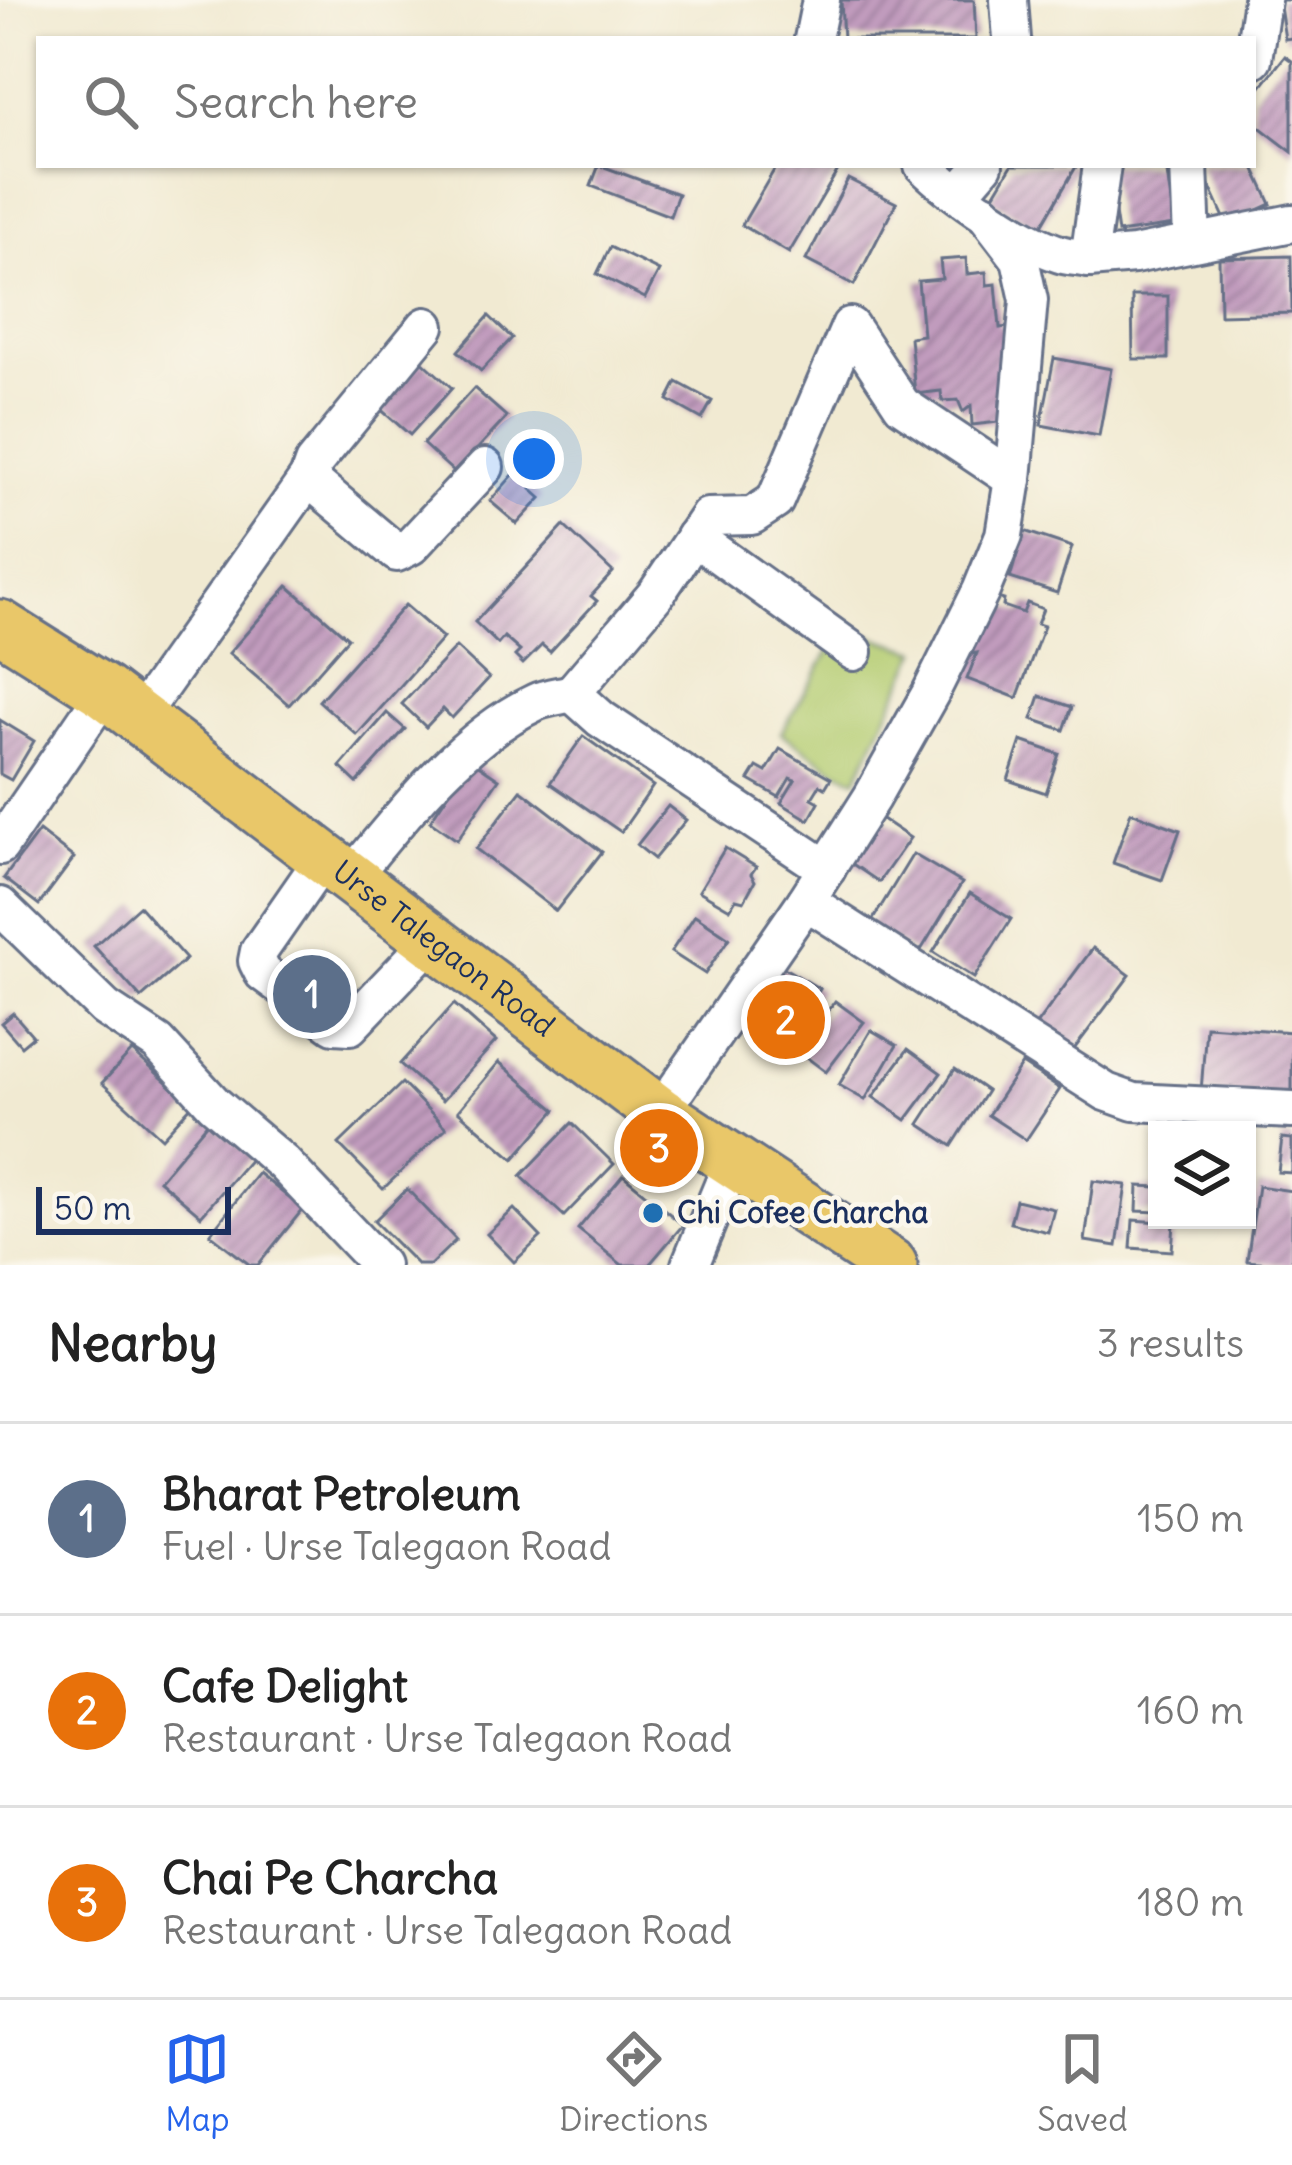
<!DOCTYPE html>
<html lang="en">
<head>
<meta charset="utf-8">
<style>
	:root { --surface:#fff; --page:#f2f2f2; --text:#222; --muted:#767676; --line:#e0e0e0; --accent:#2563eb }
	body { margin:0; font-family:Delius,sans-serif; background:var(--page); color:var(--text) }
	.controls { position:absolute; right:36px; bottom:36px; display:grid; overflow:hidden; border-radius:0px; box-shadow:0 3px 9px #0004 }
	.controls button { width:108px; height:108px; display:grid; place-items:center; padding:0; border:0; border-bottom:3px solid var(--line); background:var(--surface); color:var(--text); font:60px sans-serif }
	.scale { position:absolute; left:36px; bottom:30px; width:195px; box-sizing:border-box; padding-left:12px; border:6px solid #1b2f5e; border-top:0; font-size:33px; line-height:42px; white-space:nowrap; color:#1b2f5e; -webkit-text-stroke:9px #fbf7ec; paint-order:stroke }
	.you { position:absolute; left:534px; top:459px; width:42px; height:42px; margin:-30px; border:9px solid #fff; border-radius:50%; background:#1a73e8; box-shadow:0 0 0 18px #1a73e833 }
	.badge { display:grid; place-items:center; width:78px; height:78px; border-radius:50%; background:var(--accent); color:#fff; font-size:39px; font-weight:700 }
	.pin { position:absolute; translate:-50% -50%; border:6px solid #fff; box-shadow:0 3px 12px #0006 }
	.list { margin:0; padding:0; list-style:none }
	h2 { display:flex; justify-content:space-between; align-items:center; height:156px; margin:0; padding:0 48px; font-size:51px }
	h2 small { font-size:39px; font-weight:400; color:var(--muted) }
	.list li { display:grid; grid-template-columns:78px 1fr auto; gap:36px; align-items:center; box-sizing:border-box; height:192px; padding:0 48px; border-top:3px solid var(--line) }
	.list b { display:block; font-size:45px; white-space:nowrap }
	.list p { margin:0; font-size:39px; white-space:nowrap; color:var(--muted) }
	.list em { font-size:39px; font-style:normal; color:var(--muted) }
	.icon { flex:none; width:66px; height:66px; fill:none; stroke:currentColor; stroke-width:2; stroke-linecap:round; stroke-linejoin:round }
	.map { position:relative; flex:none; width:1292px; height:1265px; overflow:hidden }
	.search { position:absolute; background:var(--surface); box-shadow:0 3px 9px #0004; left:36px; right:36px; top:36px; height:132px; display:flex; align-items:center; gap:30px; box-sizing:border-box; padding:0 42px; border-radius:0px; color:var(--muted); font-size:45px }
	.sheet { height:732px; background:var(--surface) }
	nav { display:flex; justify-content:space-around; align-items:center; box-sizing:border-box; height:168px; border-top:3px solid var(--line); background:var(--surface); font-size:33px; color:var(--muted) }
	nav a { display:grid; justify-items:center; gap:6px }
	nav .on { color:var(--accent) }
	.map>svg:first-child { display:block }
</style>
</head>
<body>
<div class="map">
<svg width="1292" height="1265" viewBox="0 0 1292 1265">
	<defs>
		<pattern id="building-hatch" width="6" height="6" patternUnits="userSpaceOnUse" patternTransform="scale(3)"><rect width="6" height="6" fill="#c19bbd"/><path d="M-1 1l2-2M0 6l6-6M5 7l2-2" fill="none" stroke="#9c7f9d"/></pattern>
	</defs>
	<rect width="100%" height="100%" fill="#fbf7ec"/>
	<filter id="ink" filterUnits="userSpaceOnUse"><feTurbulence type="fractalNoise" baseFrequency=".00833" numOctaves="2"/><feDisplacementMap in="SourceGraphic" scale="24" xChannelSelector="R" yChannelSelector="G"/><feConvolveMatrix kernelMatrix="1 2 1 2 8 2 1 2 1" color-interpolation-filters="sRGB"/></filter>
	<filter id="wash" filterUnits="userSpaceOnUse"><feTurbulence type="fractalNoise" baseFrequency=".004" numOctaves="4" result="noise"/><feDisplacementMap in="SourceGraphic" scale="48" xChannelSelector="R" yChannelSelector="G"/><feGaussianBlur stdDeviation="2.7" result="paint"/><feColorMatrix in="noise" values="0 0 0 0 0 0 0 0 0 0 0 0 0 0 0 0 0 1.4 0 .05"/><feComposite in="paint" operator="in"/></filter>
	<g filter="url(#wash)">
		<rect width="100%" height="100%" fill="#f1ead2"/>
		<path fill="#b4cc71" stroke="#687e68" stroke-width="3" d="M843 628 918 651 856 780 831 767 781 733Z"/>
		<g id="blocks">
			<g fill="url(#building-hatch)">
				<path d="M841 0H974L976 39H843Z"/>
				<path d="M1279 0H1292V38L1285 39Z"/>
				<path d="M1285 56 1292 61V152L1253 122V97Z"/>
				<path d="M599 165 678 194 670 216 591 186Z"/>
				<path d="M777 165H841L789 253 742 225Z"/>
				<path d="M1012 165H1077L1040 229 991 200Z"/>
				<path d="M1108 165H1166L1174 225 1118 233Z"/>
				<path d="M1200 165H1253L1271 204 1227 224Z"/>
				<path d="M848 179 896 203 854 285 806 260Z"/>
				<path d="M610 247 659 271 645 298 597 274Z"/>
				<path d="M1291 256 1292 313 1220 315 1219 258Z"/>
				<path d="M966 258 967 274 986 272 987 285 996 284 1000 328 1009 327V398L1000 399 999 422 972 425 971 406 963 412 958 400 942 401 941 391 915 394 910 337 923 335 918 281 942 279 940 260Z"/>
				<path d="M1132 296H1168V359H1133Z"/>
				<path d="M489 316 512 338 481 371 458 351Z"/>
				<path d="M1054 358 1111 369 1099 436 1041 425Z"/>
				<path d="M420 359 452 388 410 435 378 407Z"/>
				<path d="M677 382 712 401 702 419 668 400Z"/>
				<path d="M474 388 507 417 455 473 423 444Z"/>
				<path d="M521 466 538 480 531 489 541 498 517 524 490 501Z"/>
				<path d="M564 526 613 572 591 596 597 601 550 652 542 645 523 664 515 656 520 651 504 637 498 644 475 622Z"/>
				<path d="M1024 531 1072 547 1057 593 1010 578Z"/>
				<path d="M288 586 348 638 289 705 229 653Z"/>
				<path d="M994 597 1004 600 1003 606 1023 613 1027 603 1043 609 1037 624 1044 626 1017 698 967 679 977 653 972 654 980 623 986 622Z"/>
				<path d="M405 605 443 638 357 735 319 701Z"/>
				<path d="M456 647 489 678 452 718 443 709 426 727 402 704Z"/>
				<path d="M1040 696 1072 707 1064 730 1032 719Z"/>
				<path d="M387 713 405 729 357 783 340 767Z"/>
				<path d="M0 720 34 741 11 780 0 774Z"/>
				<path d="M583 736 653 786 621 832 550 783Z"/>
				<path d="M1021 741 1059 754 1046 793 1008 780Z"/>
				<path d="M780 749 831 778 825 788 820 785 812 798 819 802 809 820 781 803 795 780 790 778 779 797 749 780 757 767 766 772Z"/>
				<path d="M471 760 499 779 457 840 430 821Z"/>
				<path d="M521 790 602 852 556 911 476 849Z"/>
				<path d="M668 806 686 820 654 859 637 845Z"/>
				<path d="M1131 812 1180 830 1162 880 1113 863Z"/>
				<path d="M879 817 910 838 879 882 848 861Z"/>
				<path d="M39 831 74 858 39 905 4 878Z"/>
				<path d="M725 848 756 867 751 874 755 881 744 901 736 899 730 909 699 891Z"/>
				<path d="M913 854 962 883 918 955 869 926Z"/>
				<path d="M970 893 1011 919 974 978 933 952Z"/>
				<path d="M139 906 186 959 141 998 94 946Z"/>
				<path d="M695 915 729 938 705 974 671 952Z"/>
				<path d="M1093 948 1130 975 1069 1056 1033 1029Z"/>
				<path d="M779 965 820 989 785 1047 745 1022Z"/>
				<path d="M835 1001 864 1022 826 1072 798 1051Z"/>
				<path d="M454 1004 496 1041 442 1101 400 1064Z"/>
				<path d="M13 1013 33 1036 21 1046 1 1023Z"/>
				<path d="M1206 1026 1292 1032V1099L1201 1092Z"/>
				<path d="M871 1030 897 1045 865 1100 839 1085Z"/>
				<path d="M908 1049 941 1073 906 1120 873 1097Z"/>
				<path d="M132 1051 192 1105 162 1138 102 1083Z"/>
				<path d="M499 1062 556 1110 514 1159 458 1111Z"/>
				<path d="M1022 1064 1060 1089 1026 1140 988 1115Z"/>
				<path d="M955 1069 987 1091 952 1146 919 1124Z"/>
				<path d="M402 1083 446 1128 383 1189 339 1144Z"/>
				<path d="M209 1121 252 1157 201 1216 159 1180Z"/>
				<path d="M572 1123 614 1164 564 1216 521 1176Z"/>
				<path d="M1282 1138 1292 1139V1173L1278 1172Z"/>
				<path d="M258 1173 303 1209 258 1265H250L210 1234Z"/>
				<path d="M623 1175 683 1225 649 1265H622L578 1229Z"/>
				<path d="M1093 1181 1126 1185 1117 1246 1085 1241Z"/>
				<path d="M1138 1186 1157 1187V1212L1137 1211Z"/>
				<path d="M1258 1186 1292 1191V1265L1247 1261Z"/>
				<path d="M407 1189 456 1240 430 1265H418L374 1221Z"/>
				<path d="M1016 1200 1054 1209 1048 1232 1010 1223Z"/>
				<path d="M514 1209 541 1237 514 1262 487 1234Z"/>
				<path d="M1133 1220 1174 1223 1172 1251 1131 1248Z"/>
			</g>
		</g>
	</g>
	<g filter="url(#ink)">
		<use href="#blocks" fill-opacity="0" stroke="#667087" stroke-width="3"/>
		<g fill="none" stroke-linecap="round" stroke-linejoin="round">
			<defs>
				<g id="minor">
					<path d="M1009 0 1012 39"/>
					<path d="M813 39 821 0"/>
					<path d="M1253 59 1262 0"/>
					<path d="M923 165C951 193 1023 243 1060 254 1069 257 1080 257 1089 259L1102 165"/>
					<path d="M1189 165 1192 241"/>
					<path d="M959 194 984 165"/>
					<path d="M1089 259 1134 255 1292 223"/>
					<path d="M308 478 397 553 411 546 485 467"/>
					<path d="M694 537 854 652"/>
					<path d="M572 693 656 594 708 517 752 516 775 501 850 326 902 405 1013 479"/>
					<path d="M139 717 308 478 313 464 426 326"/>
					<path d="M0 846 105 692"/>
					<path d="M325 856 259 951 257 961 263 973 334 1025 350 1026 433 939"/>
					<path d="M352 876C401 816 463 736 536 702 547 697 561 696 572 693L601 719 827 869"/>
					<path d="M806 901 1106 1092 1134 1102 1292 1110"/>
					<path d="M0 906 105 1008 158 1043 214 1104 283 1163 380 1265"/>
					<path d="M660 1113 806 901 872 797 930 694 981 591 1004 535 1013 479 1029 300 1020 259 984 212"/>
					<path d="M690 1265 733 1161"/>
				</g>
				<g id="highway">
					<path id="s1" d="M0 626 105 692 660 1113 891 1265"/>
				</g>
			</defs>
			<use href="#minor" stroke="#667087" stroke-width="42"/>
			<use href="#highway" stroke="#667087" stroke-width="57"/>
			<use href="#minor" stroke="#fff" stroke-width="36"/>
			<use href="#highway" stroke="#e9c769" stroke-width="51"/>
		</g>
	</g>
	<circle fill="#1f6fb2" stroke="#fbf7ec" stroke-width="4.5" cx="653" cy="1213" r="12"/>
	<g text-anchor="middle" stroke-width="9" stroke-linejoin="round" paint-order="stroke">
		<g font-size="30" fill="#1b2f5e" stroke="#fbf7ec">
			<text dy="10" stroke="none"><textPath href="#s1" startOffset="549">Urse Talegaon Road</textPath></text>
		</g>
		<g font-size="30" font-weight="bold" fill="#1b2f5e" stroke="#fbf7ec" text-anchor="start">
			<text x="677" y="1223">Chi Cofee Charcha</text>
		</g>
	</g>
</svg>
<div class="controls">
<button><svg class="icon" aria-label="layers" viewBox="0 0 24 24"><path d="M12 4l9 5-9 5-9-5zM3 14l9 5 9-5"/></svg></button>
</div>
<div class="scale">50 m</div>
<div class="you"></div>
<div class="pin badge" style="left:312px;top:994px;background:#5c6f8a">1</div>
<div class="pin badge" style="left:786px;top:1020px;background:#e8710a">2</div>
<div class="pin badge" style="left:659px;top:1148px;background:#e8710a">3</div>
<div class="search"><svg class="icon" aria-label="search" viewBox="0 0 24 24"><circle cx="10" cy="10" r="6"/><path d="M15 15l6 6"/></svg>Search here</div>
</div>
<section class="sheet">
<h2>Nearby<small>3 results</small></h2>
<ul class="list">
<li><span class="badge" style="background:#5c6f8a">1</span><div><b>Bharat Petroleum</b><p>Fuel · Urse Talegaon Road</p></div><em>150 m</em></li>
<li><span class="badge" style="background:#e8710a">2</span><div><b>Cafe Delight</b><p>Restaurant · Urse Talegaon Road</p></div><em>160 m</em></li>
<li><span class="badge" style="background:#e8710a">3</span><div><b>Chai Pe Charcha</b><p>Restaurant · Urse Talegaon Road</p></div><em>180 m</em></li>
</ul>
</section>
<nav>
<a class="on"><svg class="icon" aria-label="map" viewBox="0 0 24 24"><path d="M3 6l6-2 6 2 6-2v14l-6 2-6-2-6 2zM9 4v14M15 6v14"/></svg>Map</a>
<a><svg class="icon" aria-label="directions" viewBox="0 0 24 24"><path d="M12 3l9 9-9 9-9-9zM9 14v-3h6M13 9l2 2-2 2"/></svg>Directions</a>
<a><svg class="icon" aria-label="saved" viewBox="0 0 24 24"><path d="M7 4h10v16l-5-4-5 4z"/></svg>Saved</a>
</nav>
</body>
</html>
